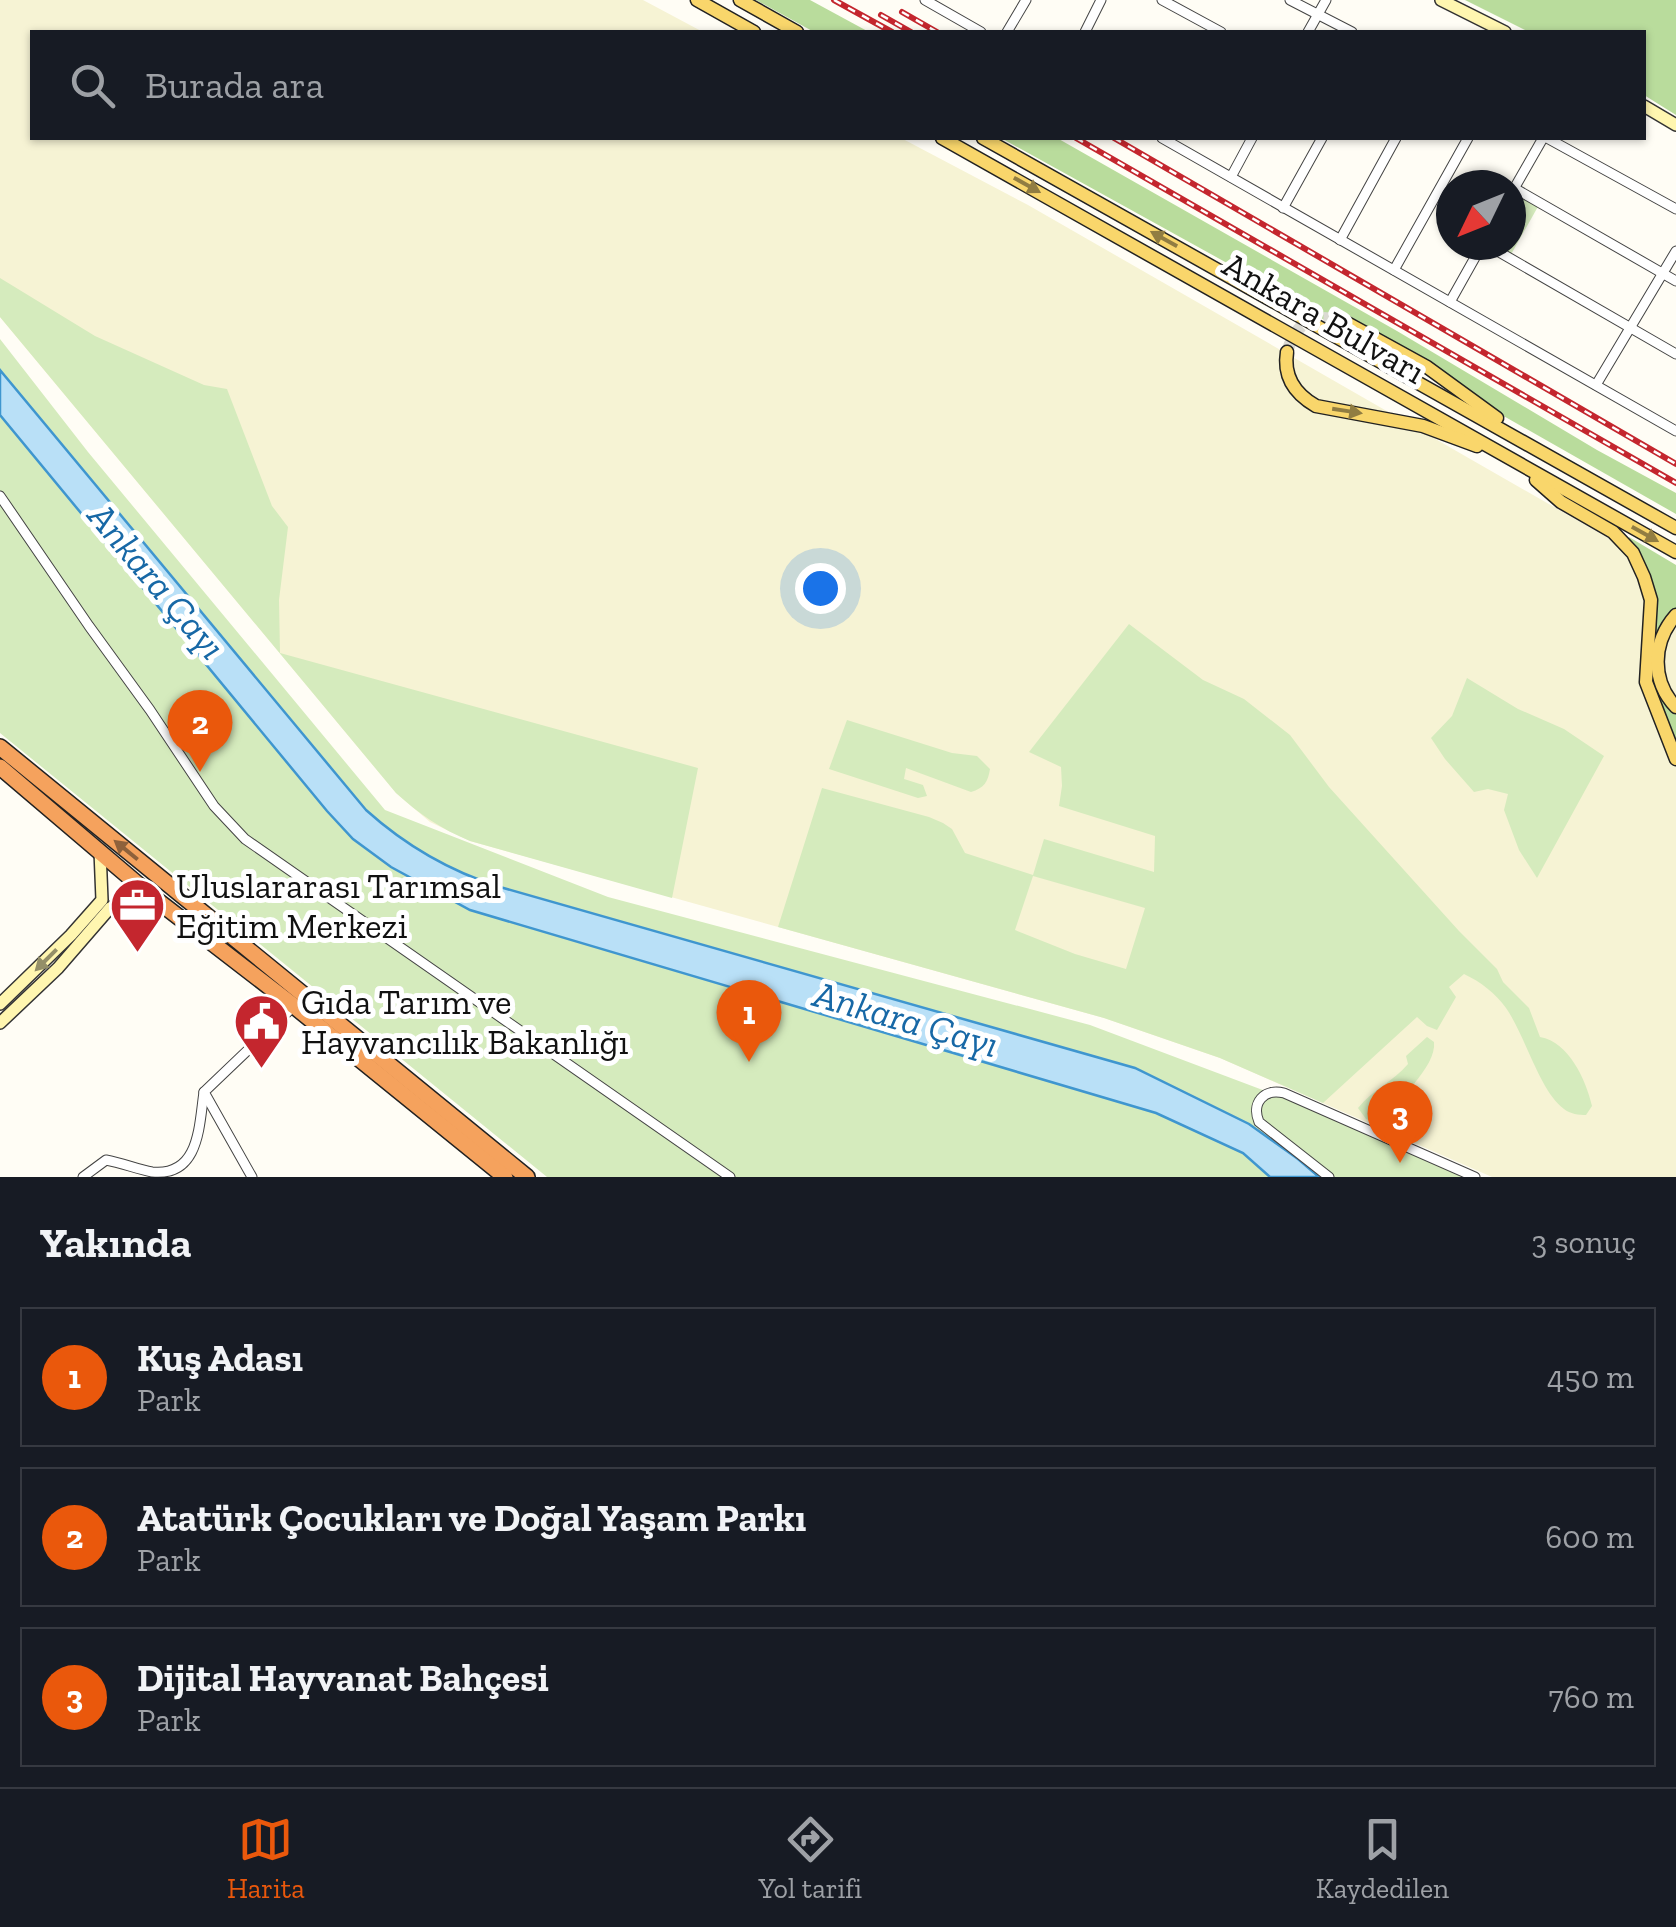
<!DOCTYPE html>
<html lang="tr">
<head>
<meta charset="utf-8">
<style>
	:root { --surface:#171b24; --page:#20242c; --text:#f1f3f6; --muted:#9ea1a6; --line:#363941; --accent:#ea580c }
	body { margin:0; font-family:"Zilla Slab",serif; background:var(--page); color:var(--text) }
	.compass { position:absolute; left:1436px; top:170px; width:90px; height:90px; border-radius:50%; background:var(--surface); box-shadow:0 2px 8px #0004; rotate:227deg }
	.you { position:absolute; left:820px; top:588px; width:35px; height:35px; margin:-25px; border:8px solid #fff; border-radius:50%; background:#1a73e8; box-shadow:0 0 0 15px #1a73e833 }
	.badge { display:grid; place-items:center; width:65px; height:65px; border-radius:50%; background:var(--accent); color:#fff; font-size:32px; font-weight:700 }
	.pin { position:absolute; translate:-50% -82px; filter:drop-shadow(0 2px 5px #0008) }
	.pin::after { content:''; position:absolute; top:52px; width:35px; height:30px; background:inherit; clip-path:polygon(0 0,100% 0,50% 100%) }
	.list { margin:0; padding:0; list-style:none }
	h2 { display:flex; justify-content:space-between; align-items:center; height:130px; margin:0; padding:0 40px; font-size:42px }
	h2 small { font-size:32px; font-weight:400; color:var(--muted) }
	.list li { display:grid; grid-template-columns:65px 1fr auto; gap:30px; align-items:center; box-sizing:border-box; height:140px; margin:0 20px 20px; padding:0 20px; border:2px solid var(--line); border-radius:0px }
	.list b { display:block; font-size:38px; white-space:nowrap }
	.list p { margin:0; font-size:32px; white-space:nowrap; color:var(--muted) }
	.list em { font-size:32px; font-style:normal; color:var(--muted) }
	.icon { flex:none; width:55px; height:55px; fill:none; stroke:currentColor; stroke-width:2; stroke-linecap:round; stroke-linejoin:round }
	.map { position:relative; flex:none; width:1676px; height:1177px; overflow:hidden }
	.search { position:absolute; background:var(--surface); box-shadow:0 2px 8px #0004; left:30px; right:30px; top:30px; height:110px; display:flex; align-items:center; gap:25px; box-sizing:border-box; padding:0 35px; border-radius:0px; color:var(--muted); font-size:38px }
	.sheet { height:610px; background:var(--surface) }
	nav { display:flex; justify-content:space-around; align-items:center; box-sizing:border-box; height:140px; border-top:2px solid var(--line); background:var(--surface); font-size:28px; color:var(--muted) }
	nav a { display:grid; justify-items:center; gap:5px }
	nav .on { color:var(--accent) }
	.map>svg:first-child { display:block }
</style>
</head>
<body>
<div class="map">
<svg width="1676" height="1177" viewBox="0 0 1676 1177">
	<rect width="100%" height="100%" fill="#fffdf5"/>
	<path fill="#f6f3d4" d="M0 0H643L703 32H32V138H901L1028 205 1676 577V1177H1492L1220 1058 1104 1018 470 841 430 822 396 793 0 317Z"/>
	<g fill="#d5ebbd" fill-rule="evenodd">
		<path d="M1514 188 1540 203 1509 258 1487 245H1511V194Z"/>
		<path d="M0 278 95 336 204 385 227 389 272 506 288 527 279 600 280 653 698 768 672 898 470 841C441 829 419 814 396 793L0 317Z"/>
		<path d="M0 339 88 452 385 810 608 897 1090 1025 1374 1132 1477 1177H547L0 733Z"/>
		<path d="M1129 624 1203 680 1244 699 1290 735 1329 787 1459 931 1497 969 1503 982 1529 1008 1540 1037C1569 1042 1586 1080 1592 1106L1586 1115C1579 1115 1570 1114 1564 1109 1540 1092 1525 1035 1506 1008 1495 993 1481 982 1464 974L1449 987 1456 997 1437 1030 1427 1026 1417 1017 1323 1103 1220 1058 1104 1018 778 927 822 788 929 817 943 823 952 829 965 853 1033 875 1044 839 1154 872 1155 836 1059 806 1062 786 1061 767 1029 752ZM1033 876 1145 908 1126 969 1075 954 1015 930Z"/>
		<path d="M1467 678 1518 709 1564 729 1604 756 1537 878 1519 850 1504 810 1508 794 1488 789 1474 792 1445 759 1431 738 1452 716Z"/>
		<path d="M847 720 952 753 977 756 990 769C988 782 984 788 971 792L906 768 904 779 923 785 927 796 918 798 829 769Z"/>
		<path d="M1427 1037 1434 1042C1437 1067 1395 1103 1378 1123L1366 1119 1358 1108C1373 1089 1393 1082 1408 1064L1406 1056Z"/>
	</g>
	<g fill="#b9dc9c">
		<path d="M756 0H810L869 32H814Z"/>
		<path d="M1465 0H1676V115L1644 95V32H1529Z"/>
		<path d="M1001 138H1057L1397 331 1597 450 1676 493V514L1493 410 1436 366 1347 319 1344 332 1274 289Z"/>
		<path d="M1629 537 1676 565V609L1673 611 1657 688 1669 708 1676 714V745L1650 682 1653 595 1649 572 1628 540Z"/>
	</g>
	<path fill="#b9e0f7" stroke="#3f96cf" stroke-width="2.5" d="M0 370 366 810C406 846 449 871 500 887L1135 1068 1249 1124 1298 1159 1319 1177H1270L1243 1153 1156 1113 470 910 391 867 353 839 327 811 0 415Z"/>
	<g fill="none" stroke-linecap="round" stroke-linejoin="round">
		<path stroke="#dbdad3" stroke-width="12" stroke-dasharray="12 6" stroke-linecap="butt" d="M1287 352C1297 320 1315 311 1347 323"/>
		<defs>
			<g id="street">
				<path d="M925 0 981 32"/>
				<path d="M1162 0 1221 32"/>
				<path d="M1290 0 1352 32"/>
				<path d="M1007 32 1026 0"/>
				<path d="M1085 32 1101 0"/>
				<path d="M1308 32 1326 0"/>
				<path d="M1162 138 1676 431"/>
				<path d="M1547 138 1676 209"/>
				<path d="M1231 177 1252 138"/>
				<path d="M1514 188 1676 281"/>
				<path d="M1511 194 1543 138"/>
				<path d="M1283 208 1322 138"/>
				<path d="M1340 240 1396 138"/>
				<path d="M1487 245 1676 354"/>
				<path d="M1394 270 1468 138"/>
				<path d="M1450 302 1482 245"/>
				<path d="M1596 385 1676 251"/>
				<path d="M0 496 89 626 150 710 214 806 245 839 730 1177"/>
				<path d="M83 1177 106 1160C122 1163 137 1169 152 1172 200 1177 199 1125 204 1092"/>
				<path d="M252 1177 204 1092 294 1006"/>
				<path d="M1329 1177 1259 1122C1251 1103 1264 1088 1284 1093L1475 1177"/>
			</g>
			<g id="secondary">
				<path d="M1441 0 1505 32"/>
				<path d="M1644 106 1676 125"/>
				<path d="M0 1004 71 935 102 900 100 851"/>
				<path d="M0 1023 58 968 110 908 117 904 154 898"/>
			</g>
			<g id="primary">
				<path d="M697 0 754 32"/>
				<path d="M740 0 797 32"/>
				<path d="M942 138 1676 552"/>
				<path d="M983 138 1676 528"/>
				<path d="M1347 323 1427 367 1497 418"/>
				<path d="M1287 352C1283 377 1295 394 1316 406L1423 426 1477 446"/>
				<path d="M1536 480 1561 502 1613 532 1633 553 1644 577 1651 600 1646 682 1676 759"/>
				<path d="M1676 615C1652 642 1651 681 1676 707"/>
			</g>
			<g id="highway">
				<path d="M0 747 527 1177"/>
				<path d="M0 767 154 898 294 1006 505 1177"/>
			</g>
		</defs>
		<use href="#street" stroke="#444" stroke-width="11"/>
		<use href="#secondary" stroke="#333" stroke-width="14"/>
		<use href="#primary" stroke="#222" stroke-width="15"/>
		<use href="#highway" stroke="#222" stroke-width="18"/>
		<use href="#street" stroke="#fff" stroke-width="9"/>
		<use href="#secondary" stroke="#fff6b0" stroke-width="11"/>
		<use href="#primary" stroke="#f9d66b" stroke-width="12"/>
		<use href="#highway" stroke="#f5a25d" stroke-width="15"/>
		<defs>
			<g id="rail">
				<path d="M834 0 892 32"/>
				<path d="M902 12 937 32"/>
				<path d="M881 15 911 32"/>
				<path d="M1076 138 1676 483"/>
				<path d="M1114 138 1676 464"/>
			</g>
		</defs>
		<use href="#rail" stroke="#c4262e" stroke-width="6"/>
		<use href="#rail" stroke="#fff" stroke-width="2.5" stroke-dasharray="8" stroke-linecap="butt"/>
	</g>
	<defs><path id="oneway-solid" d="M-6-.8H1V-3.2L6.5 0L1 3.2V.8H-6Z" transform="scale(2.5)"/></defs>
	<g fill="#917d42">
		<use href="#oneway-solid" transform="translate(1027 185) rotate(29)"/>
		<use href="#oneway-solid" transform="translate(1164 239) rotate(-151)"/>
		<use href="#oneway-solid" transform="translate(1347 411) rotate(9)"/>
		<use href="#oneway-solid" transform="translate(1645 534) rotate(29)"/>
	</g>
	<use fill="#8e613b" href="#oneway-solid" transform="translate(126 850) rotate(-141)"/>
	<use fill="#948f68" href="#oneway-solid" transform="translate(46 960) rotate(135)"/>
	<defs>
		<symbol id="office-pin" viewBox="-11 -11 22 30"><path d="M0 17L-7.5 6A9.5 9.5 0 1 1 7.5 6Z" fill="#c4262e" stroke="#fff"/><path d="M-6-3h4V-5.5h4V-3h4V5H-6ZM-1-4.5V-3h2v-1.5ZM-6 0V1H6V0Z" fill="#fff"/></symbol>
		<symbol id="civic-pin" viewBox="-11 -11 22 30"><path d="M0 17L-7.5 6A9.5 9.5 0 1 1 7.5 6Z" fill="#c4262e" stroke="#fff"/><path d="M-.6-6.5H3V-4.5H.6V-3L4-1V1h2V6H-6V1h2V-1L-.6-3ZM-1.2 2.5V6h2.4V2.5Z" fill="#fff"/></symbol>
	</defs>
	<g fill-rule="evenodd">
		<use href="#office-pin" x="106" y="874" width="63" height="86"/>
		<use href="#civic-pin" x="230" y="990" width="63" height="86"/>
	</g>
	<g text-anchor="middle" stroke-width="10" stroke-linejoin="round" paint-order="stroke">
		<g font-size="35" fill="#111" stroke="#fff">
			<text transform="translate(1324 318) rotate(30)" y="12">Ankara Bulvarı</text>
		</g>
		<g font-size="35" fill="#111" stroke="#fff" text-anchor="start">
			<text x="176" y="898">Uluslararası Tarımsal<tspan x="176" dy="40">Eğitim Merkezi</tspan></text>
			<text x="301" y="1014">Gıda Tarım ve<tspan x="301" dy="40">Hayvancılık Bakanlığı</tspan></text>
		</g>
		<g font-size="38" font-style="italic" fill="#1768a6" stroke="#fff">
			<text transform="translate(157 581) rotate(50)" y="13">Ankara Çayı</text>
			<text transform="translate(906 1019) rotate(16)" y="13">Ankara Çayı</text>
		</g>
	</g>
</svg>
<svg class="compass" viewBox="-18 -18 36 36"><path d="M0-13l5 13h-10z" fill="#e53935"/><path d="M0 13l5-13h-10z" fill="#9ea1a6"/></svg>
<div class="you"></div>
<div class="pin badge" style="left:749px;top:1062px">1</div>
<div class="pin badge" style="left:200px;top:772px">2</div>
<div class="pin badge" style="left:1400px;top:1163px">3</div>
<div class="search"><svg class="icon" aria-label="search" viewBox="0 0 24 24"><circle cx="10" cy="10" r="6"/><path d="M15 15l6 6"/></svg>Burada ara</div>
</div>
<section class="sheet">
<h2>Yakında<small>3 sonuç</small></h2>
<ul class="list">
<li><span class="badge">1</span><div><b>Kuş Adası</b><p>Park</p></div><em>450 m</em></li>
<li><span class="badge">2</span><div><b>Atatürk Çocukları ve Doğal Yaşam Parkı</b><p>Park</p></div><em>600 m</em></li>
<li><span class="badge">3</span><div><b>Dijital Hayvanat Bahçesi</b><p>Park</p></div><em>760 m</em></li>
</ul>
</section>
<nav>
<a class="on"><svg class="icon" aria-label="map" viewBox="0 0 24 24"><path d="M3 6l6-2 6 2 6-2v14l-6 2-6-2-6 2zM9 4v14M15 6v14"/></svg>Harita</a>
<a><svg class="icon" aria-label="directions" viewBox="0 0 24 24"><path d="M12 3l9 9-9 9-9-9zM9 14v-3h6M13 9l2 2-2 2"/></svg>Yol tarifi</a>
<a><svg class="icon" aria-label="saved" viewBox="0 0 24 24"><path d="M7 4h10v16l-5-4-5 4z"/></svg>Kaydedilen</a>
</nav>
</body>
</html>
